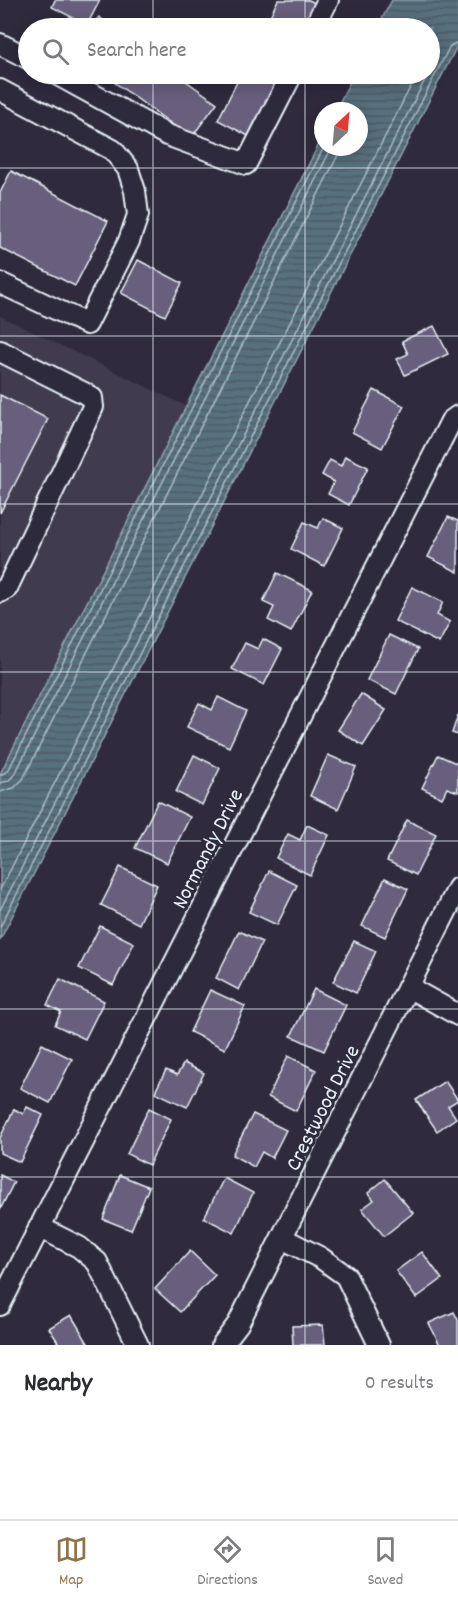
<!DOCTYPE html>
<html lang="en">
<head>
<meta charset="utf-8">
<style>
	:root { --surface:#fff; --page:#f7f7f7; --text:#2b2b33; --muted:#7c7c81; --line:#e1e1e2; --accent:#8a764a }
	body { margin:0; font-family:Dekko,sans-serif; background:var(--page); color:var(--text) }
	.compass { position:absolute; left:314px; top:102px; width:54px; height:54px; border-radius:50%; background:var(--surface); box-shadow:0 3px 15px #0003; rotate:26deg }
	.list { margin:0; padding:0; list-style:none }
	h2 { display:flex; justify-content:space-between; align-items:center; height:78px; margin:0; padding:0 24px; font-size:26px }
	h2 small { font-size:20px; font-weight:400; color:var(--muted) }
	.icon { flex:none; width:33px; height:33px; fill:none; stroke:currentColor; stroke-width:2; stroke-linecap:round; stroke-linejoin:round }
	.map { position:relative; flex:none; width:458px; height:1345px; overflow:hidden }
	.search { position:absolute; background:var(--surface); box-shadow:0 3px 15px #0003; left:18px; right:18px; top:18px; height:66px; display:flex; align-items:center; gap:15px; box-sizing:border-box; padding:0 21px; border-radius:33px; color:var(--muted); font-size:22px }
	.sheet { height:174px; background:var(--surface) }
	nav { display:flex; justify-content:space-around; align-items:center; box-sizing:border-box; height:84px; border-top:2px solid var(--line); background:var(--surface); font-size:16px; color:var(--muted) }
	nav a { display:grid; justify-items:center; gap:3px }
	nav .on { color:var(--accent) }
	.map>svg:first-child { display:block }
</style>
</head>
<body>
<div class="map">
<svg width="458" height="1345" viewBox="0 0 458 1345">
	<defs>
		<pattern id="water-rules" width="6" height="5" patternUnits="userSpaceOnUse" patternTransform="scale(1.5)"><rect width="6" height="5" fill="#57707e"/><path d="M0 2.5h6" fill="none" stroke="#4e5a61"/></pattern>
	</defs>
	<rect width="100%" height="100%" fill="#2f2a3d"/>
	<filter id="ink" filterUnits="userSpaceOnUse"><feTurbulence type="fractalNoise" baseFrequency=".0167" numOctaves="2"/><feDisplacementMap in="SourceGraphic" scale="12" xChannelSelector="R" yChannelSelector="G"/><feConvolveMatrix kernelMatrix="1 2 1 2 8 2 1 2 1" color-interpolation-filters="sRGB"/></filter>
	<g filter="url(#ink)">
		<path fill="#403a50" d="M0 316 186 406 0 774Z"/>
		<path fill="url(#water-rules)" stroke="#91a4af" stroke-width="1.5" d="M392 0H458V44L0 940V774L323 136V147H359V111H335L354 74H430V28H377Z"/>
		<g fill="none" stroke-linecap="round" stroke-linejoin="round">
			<g stroke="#aebdc7" stroke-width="1.5">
				<path d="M0 775 8 771 324 147"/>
				<path d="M0 783 8 781 15 774 332 147"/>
				<path d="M0 792 14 788 23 779 342 147"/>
				<path d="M0 890 417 74"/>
				<path d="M0 910 428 74"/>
				<path d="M0 927 450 46 458 42"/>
			</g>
		</g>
		<g fill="#675e7c" stroke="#e8f1f8" stroke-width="1.5">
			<path d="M55 0H100L87 25 52 7Z"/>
			<path d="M278 0H309L321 6 310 28H264Z"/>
			<path d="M99 17 114 28H90Z"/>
			<path d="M103 74H176L217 103 191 138Z"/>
			<path d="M241 74H287L254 139 218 120Z"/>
			<path d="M11 171 108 221 75 286 0 248V193Z"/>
			<path d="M138 260 182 283 165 316 121 293Z"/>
			<path d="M434 326 448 354 405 375 397 359 408 354 402 341Z"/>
			<path d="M374 390 404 406 382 448 352 432Z"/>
			<path d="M0 395 48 419 0 513Z"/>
			<path d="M345 456 368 467 349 505 328 494 334 482 322 475 330 460 341 466Z"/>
			<path d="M448 517 458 521V572L428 557Z"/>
			<path d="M323 518 343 528 324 566 291 549 304 522 318 528Z"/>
			<path d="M277 573 312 590 291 632 268 620 274 607 263 602Z"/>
			<path d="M412 587 443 602 437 615 450 622 439 643 395 621Z"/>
			<path d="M389 635 418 649 396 694 367 680Z"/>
			<path d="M263 639 282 649 264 685 232 669 245 643 258 649Z"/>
			<path d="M361 694 386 710 363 746 338 730Z"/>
			<path d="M218 697 246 711 229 747 187 727 199 703 212 710Z"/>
			<path d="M458 715V735L452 733Z"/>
			<path d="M194 755 220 768 202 805 176 792Z"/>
			<path d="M328 755 356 767 338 809 310 796Z"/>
			<path d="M438 755 458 764V792L447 788 442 798 422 788Z"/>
			<path d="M158 801 190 817 167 863 135 848Z"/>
			<path d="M407 820 436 834 416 875 387 861Z"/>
			<path d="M307 825 329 835 310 875 276 858 288 834 300 840Z"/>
			<path d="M120 867 157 885 139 924 101 905Z"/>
			<path d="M269 871 297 885 277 925 249 912Z"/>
			<path d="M385 878 408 889 385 937 362 926Z"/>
			<path d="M100 926 134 943 113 985 79 968Z"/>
			<path d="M239 931 262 942 239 990 216 978Z"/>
			<path d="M354 941 376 951 356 993 333 982Z"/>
			<path d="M60 979 104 1001 85 1039 55 1025 61 1012 47 1005Z"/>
			<path d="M314 989 346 1005 324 1051 291 1036Z"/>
			<path d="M210 990 245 1006 225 1049 190 1032Z"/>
			<path d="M42 1044 72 1059 50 1103 20 1088Z"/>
			<path d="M288 1056 316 1070 296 1111 268 1097Z"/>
			<path d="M184 1063 204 1073 187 1107 155 1092 166 1070 177 1075Z"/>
			<path d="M445 1081 458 1100 448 1106 456 1118 437 1131 416 1100Z"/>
			<path d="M27 1107 43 1115 20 1162 0 1153V1138L14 1109 23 1114Z"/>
			<path d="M149 1108 171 1119 149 1165 127 1154Z"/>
			<path d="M253 1114 286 1130 272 1158 262 1152 254 1167 232 1155Z"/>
			<path d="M0 1175 14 1182 0 1210Z"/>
			<path d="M120 1175 149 1187 131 1230 103 1219Z"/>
			<path d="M224 1178 253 1193 234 1233 204 1218Z"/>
			<path d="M385 1179 413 1213 384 1236 362 1209 374 1200 368 1193Z"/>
			<path d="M190 1251 215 1275 180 1312 155 1289Z"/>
			<path d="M422 1252 442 1279 416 1298 396 1271Z"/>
			<path d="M454 1312 458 1320V1345H440L429 1323Z"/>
			<path d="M71 1315 89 1345H53L58 1342 49 1328Z"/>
			<path d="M323 1325 325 1345H293L292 1326Z"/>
		</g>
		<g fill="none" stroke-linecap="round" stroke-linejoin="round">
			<defs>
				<g id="minor">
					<path d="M314 28 328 0"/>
					<path d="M0 44 28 58"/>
					<path d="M56 74 167 135 246 164 292 74"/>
					<path d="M0 90 113 150 128 169 135 191 138 215 129 241 87 324 0 283"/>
					<path d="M0 351 84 393 92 398 93 407 7 588 0 592"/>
					<path d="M408 987 458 1015"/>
					<path d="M39 1227 79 1247 97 1262 138 1345"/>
					<path d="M282 1238 321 1258 346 1276 379 1345"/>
					<path d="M0 1305 451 421 458 416"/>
					<path d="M222 1345 238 1324 458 888"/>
				</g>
			</defs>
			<use href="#minor" stroke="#e8f1f8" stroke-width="24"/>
			<use href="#minor" stroke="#2f2a3d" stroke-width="20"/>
		</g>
	</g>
	<path fill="none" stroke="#e8f1f8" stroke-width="1.5" stroke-opacity="0.55" d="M153 0V28M305 0V28M153 74V1345M305 74V1345M0 168H458M0 336H458M0 504H458M0 672H458M0 841H458M0 1009H458M0 1177H458"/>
	<g text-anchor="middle" stroke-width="6" stroke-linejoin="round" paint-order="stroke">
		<g font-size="22" fill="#e8f1f8" stroke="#2f2a3d">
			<text transform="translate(206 848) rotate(-63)" y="8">Normandy Drive</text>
			<text transform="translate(321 1107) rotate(-63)" y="8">Crestwood Drive</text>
		</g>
	</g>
</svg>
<svg class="compass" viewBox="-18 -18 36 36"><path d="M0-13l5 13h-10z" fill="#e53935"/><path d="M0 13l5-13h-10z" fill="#7c7c81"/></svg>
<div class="search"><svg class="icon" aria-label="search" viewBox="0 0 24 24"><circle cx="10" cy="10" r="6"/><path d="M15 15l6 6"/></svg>Search here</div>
</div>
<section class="sheet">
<h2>Nearby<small>0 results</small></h2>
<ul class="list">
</ul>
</section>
<nav>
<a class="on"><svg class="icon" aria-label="map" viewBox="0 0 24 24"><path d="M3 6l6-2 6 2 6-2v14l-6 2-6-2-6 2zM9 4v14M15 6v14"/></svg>Map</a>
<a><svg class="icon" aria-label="directions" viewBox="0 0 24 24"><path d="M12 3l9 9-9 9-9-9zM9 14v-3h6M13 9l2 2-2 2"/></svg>Directions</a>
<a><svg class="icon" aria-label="saved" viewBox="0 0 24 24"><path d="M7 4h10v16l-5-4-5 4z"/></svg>Saved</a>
</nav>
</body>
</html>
